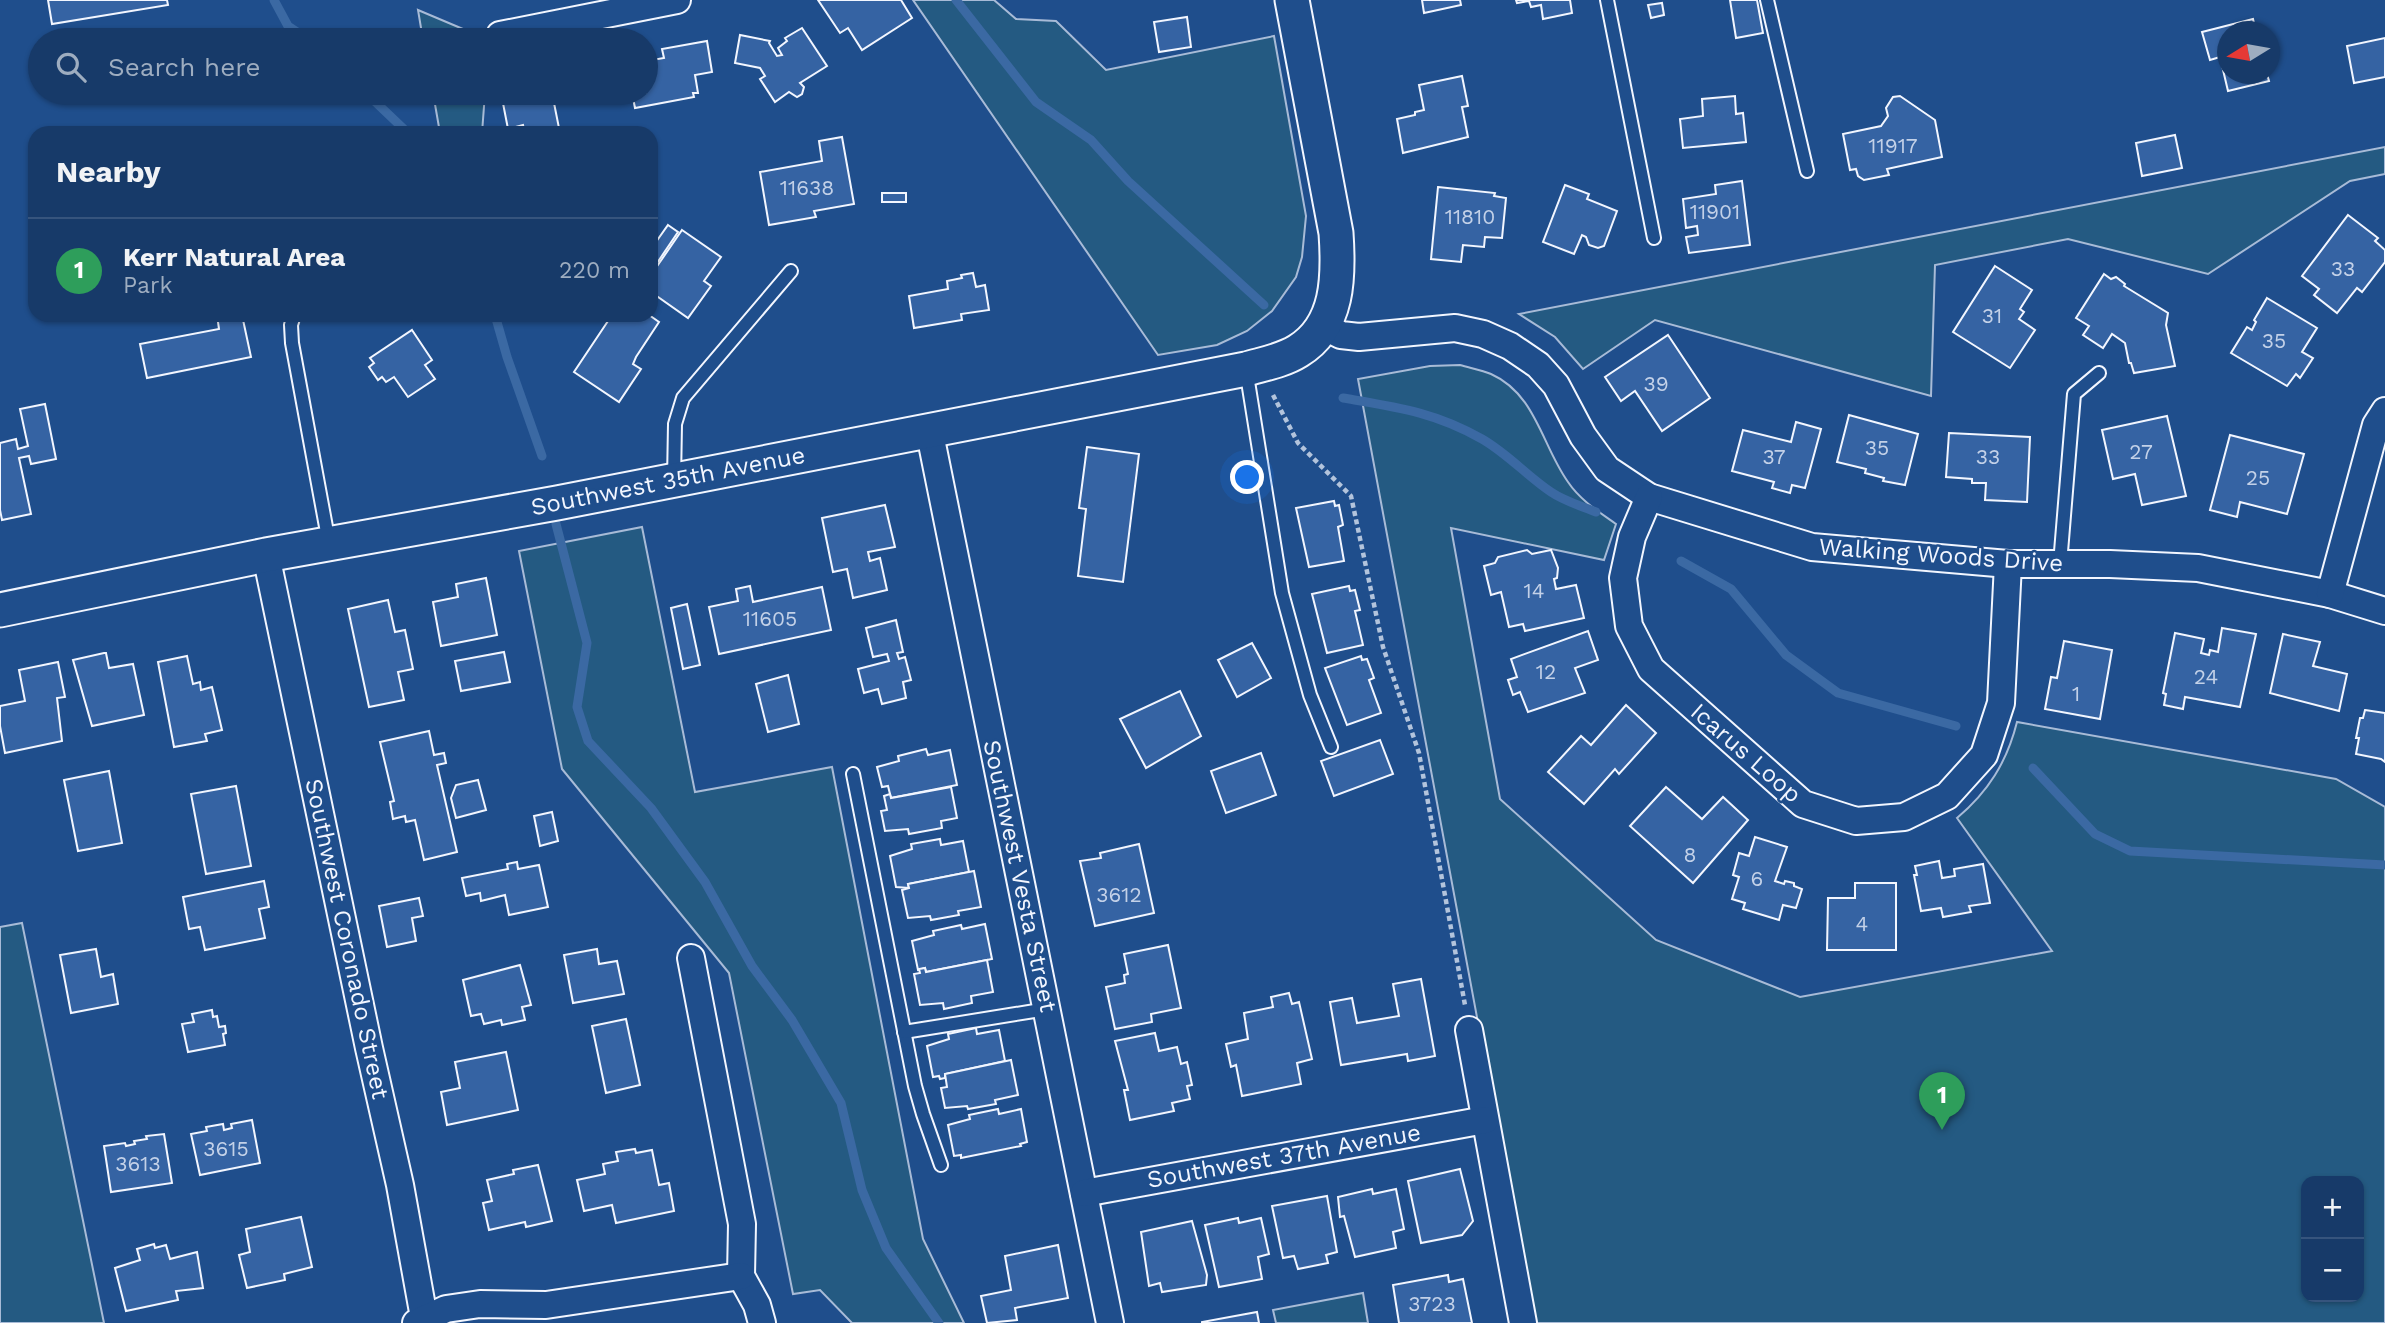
<!DOCTYPE html>
<html lang="en">
<head>
<meta charset="utf-8">
<style>
	:root { --surface:#173a69; --page:#244571; --text:#f1f3f6; --muted:#9eadc0; --line:#36547d; --accent:#ffb74d }
	body { margin:0; font-family:"Work Sans",sans-serif; background:var(--page); color:var(--text) }
	.controls { position:absolute; right:21px; bottom:21px; display:grid; overflow:hidden; border-radius:14px; box-shadow:0 2px 5px #0004 }
	.controls button { width:63px; height:63px; display:grid; place-items:center; padding:0; border:0; border-bottom:2px solid var(--line); background:var(--surface); color:var(--text); font:35px sans-serif }
	.compass { position:absolute; left:2217px; top:21px; width:63px; height:63px; border-radius:50%; background:var(--surface); box-shadow:0 2px 5px #0004; rotate:259deg }
	.you { position:absolute; left:1248px; top:478px; width:24px; height:24px; margin:-18px; border:5px solid #fff; border-radius:50%; background:#1a73e8; box-shadow:0 0 0 10px #1a73e833 }
	.badge { display:grid; place-items:center; width:46px; height:46px; border-radius:50%; background:var(--accent); color:#fff; font-size:23px; font-weight:700 }
	.pin { position:absolute; translate:-50% -58px; filter:drop-shadow(0 2px 4px #0008) }
	.pin::after { content:''; position:absolute; top:37px; width:24px; height:21px; background:inherit; clip-path:polygon(0 0,100% 0,50% 100%) }
	.list { margin:0; padding:0; list-style:none }
	h2 { display:flex; justify-content:space-between; align-items:center; height:91px; margin:0; padding:0 28px; font-size:30px }
	h2 small { font-size:23px; font-weight:400; color:var(--muted) }
	.list li { display:grid; grid-template-columns:46px 1fr auto; gap:21px; align-items:center; box-sizing:border-box; height:105px; padding:0 28px; border-top:2px solid var(--line) }
	.list b { display:block; font-size:26px; white-space:nowrap }
	.list p { margin:0; font-size:23px; white-space:nowrap; color:var(--muted) }
	.list em { font-size:23px; font-style:normal; color:var(--muted) }
	.icon { flex:none; width:38px; height:38px; fill:none; stroke:currentColor; stroke-width:2; stroke-linecap:round; stroke-linejoin:round }
	.map { position:relative; flex:none; width:2385px; height:1323px; overflow:hidden }
	.search { position:absolute; background:var(--surface); box-shadow:0 2px 5px #0004; left:28px; top:28px; width:630px; height:77px; display:flex; align-items:center; gap:18px; box-sizing:border-box; padding:0 24px; border-radius:38px; color:var(--muted); font-size:26px }
	.panel { position:absolute; background:var(--surface); box-shadow:0 2px 5px #0004; left:28px; top:126px; width:630px; height:196px; border-radius:21px }
	.map>svg:first-child { display:block }
</style>
</head>
<body>
<div class="map">
<svg width="2385" height="1323" viewBox="0 0 2385 1323">
	<rect width="100%" height="100%" fill="#1f4e8c"/>
	<g fill="#245a82" stroke="#a8bbd7" stroke-width="2" fill-rule="evenodd">
		<path d="M913 0H994L1016 19 1056 21 1106 70 1274 36 1306 216 1302 257 1296 277 1272 311 1247 331 1217 345 1158 355Z"/>
		<path d="M418 10 489 40H423Z"/>
		<path d="M433 93H485L482 133H440Z"/>
		<path d="M2385 147V174L2350 181 2208 274 2068 239 1935 265 1931 396 1655 320 1583 369 1555 337 1519 314Z"/>
		<path d="M1460 365C1470 368 1482 370 1491 374 1536 394 1542 446 1568 482 1580 500 1599 512 1616 524L1604 560 1451 528 1500 799 1656 940 1800 997 2052 951 1957 818C1988 792 2007 762 2017 722L2336 779 2385 807V1323H1534L1358 379 1430 366ZM2306 1181H2359V1297H2306Z"/>
		<path d="M642 527 695 792 832 767 923 1239 964 1323H852L820 1290 793 1294 729 973 562 769 519 551Z"/>
		<path d="M22 923 104 1323H0V927Z"/>
		<path d="M1363 1293 1368 1323H1276L1273 1310Z"/>
	</g>
	<g fill="none" stroke-linecap="round" stroke-linejoin="round">
		<g stroke="#3b69a3" stroke-width="9">
			<path d="M274 0 288 26 309 40"/>
			<path d="M956 0 1036 102 1091 140 1128 181 1264 305"/>
			<path d="M366 93 408 133"/>
			<path d="M495 315 507 357 542 456"/>
			<path d="M1343 398C1396 407 1435 412 1482 439 1508 454 1527 476 1551 492 1564 501 1581 506 1596 512"/>
			<path d="M556 524 587 643 577 707 588 741 651 808 705 882 752 966 792 1020 841 1103 862 1190 886 1248 939 1323"/>
			<path d="M1681 561 1731 589 1786 655 1838 693 1956 726"/>
			<path d="M2033 768 2095 834 2130 851 2385 865"/>
		</g>
	</g>
	<g fill="#3563a3" stroke="#f2f6ff" stroke-width="2">
		<path d="M48 0H167L168 5 52 24Z"/>
		<path d="M818 0H901L912 18 862 50 848 28 840 33Z"/>
		<path d="M1422 0H1460L1461 5 1424 13Z"/>
		<path d="M1516 0H1570L1572 13 1543 19 1541 5 1531 7 1529 1 1517 3Z"/>
		<path d="M1730 0H1757L1763 33 1736 38Z"/>
		<path d="M1662 3 1664 15 1651 18 1648 5Z"/>
		<path d="M1187 17 1191 47 1159 52 1154 22Z"/>
		<path d="M2253 19 2256 32H2228V74H2267L2269 81 2228 91 2220 57 2210 60 2202 32Z"/>
		<path d="M802 28 827 66 800 83 804 87 802 94 797 97 789 92 775 102 760 79 765 76 760 68 735 63 740 35 770 41 769 43 777 56 782 55 778 48 787 41 785 38Z"/>
		<path d="M2385 38V77L2354 83 2347 46Z"/>
		<path d="M707 41 712 72 695 75 698 93H693L694 97 635 108 632 93H646V61L664 58 662 49Z"/>
		<path d="M1462 76 1468 106 1462 107 1468 137 1403 153 1397 119 1415 115V112L1424 110 1419 85Z"/>
		<path d="M501 93H552L560 133H525L523 125 508 129Z"/>
		<path d="M1735 96 1736 114 1743 113 1746 142 1683 148 1680 119 1703 116 1702 99Z"/>
		<path d="M1900 96 1935 120 1942 157 1887 169 1889 175 1864 180 1858 176 1856 169 1850 170 1843 134 1881 126 1888 116 1886 108 1893 97Z"/>
		<path d="M2175 135 2182 168 2142 176 2136 143Z"/>
		<path d="M842 137 854 204 814 211 816 217 769 225 760 172 822 161 819 141Z"/>
		<path d="M1742 181 1750 245 1689 253 1686 237 1698 235 1697 226 1686 228 1683 199 1716 194 1715 185Z"/>
		<path d="M1565 185 1589 194 1587 199 1617 211 1604 246 1598 248 1589 245 1586 237 1582 235 1574 254 1543 242Z"/>
		<path d="M1438 187 1495 193 1494 196 1506 198 1502 238 1485 237 1484 247 1463 245 1461 262 1431 259Z"/>
		<rect x="882" y="193" width="24" height="9"/>
		<path d="M2348 215 2378 238 2375 241 2385 250V262L2362 292 2357 288 2337 313 2314 295 2319 289 2302 276Z"/>
		<path d="M668 225 678 232 651 272V249Z"/>
		<path d="M682 230 721 257 704 281 711 286 688 318 651 292V275Z"/>
		<path d="M1995 266 2032 290 2020 309 2024 312 2019 319 2035 330 2010 368 1953 332Z"/>
		<path d="M973 273 976 287 985 285 989 310 961 314 962 320 914 328 909 296 948 289 947 281 962 278 961 275Z"/>
		<path d="M2104 274 2111 279 2116 277 2125 284 2124 286 2168 313 2166 325 2175 366 2134 373 2131 363H2129L2125 343 2112 334 2103 348 2083 335 2089 326 2076 318Z"/>
		<path d="M2267 298 2317 328 2302 352 2313 358 2300 378 2296 374 2287 386 2231 353 2247 327 2252 330 2256 322 2254 320Z"/>
		<path d="M217 315H242L251 357 147 378 140 344 219 329Z"/>
		<path d="M606 315H649L659 322 636 357 633 364 641 369 619 402 574 372 610 318Z"/>
		<path d="M412 330 432 360 425 365 435 379 408 397 394 377 386 382 382 377 378 380 369 367 374 363 370 358Z"/>
		<path d="M1668 335 1710 398 1662 431 1635 391 1621 401 1605 377Z"/>
		<path d="M45 404 56 459 31 464 29 456 19 458 31 514 2 520 0 510V443L16 439 18 449 28 446 20 409Z"/>
		<path d="M1849 415 1918 434 1905 485 1883 481 1884 478 1865 473 1866 469 1837 462Z"/>
		<path d="M2167 416 2186 496 2142 505 2135 474 2113 479 2102 430Z"/>
		<path d="M1796 422 1821 429 1805 488 1792 485 1790 493 1772 488 1774 482 1732 471 1743 430 1791 442Z"/>
		<path d="M1949 433 2030 437 2027 502 1985 500 1986 483H1972V479L1946 477Z"/>
		<path d="M2230 435 2304 454 2287 514 2240 502 2237 517 2210 510Z"/>
		<path d="M1087 447 1139 454 1123 582 1078 576 1086 509 1079 508Z"/>
		<path d="M1334 501 1335 506 1339 505 1343 525 1338 527 1344 561 1309 567 1296 508Z"/>
		<path d="M885 505 895 547 868 552 870 561 880 558 887 590 853 598 847 569 833 572 822 518Z"/>
		<path d="M1527 550 1532 554 1551 550 1558 568 1557 578 1554 579 1556 589 1576 585 1584 618 1525 631 1523 624 1509 627 1501 592 1491 595 1484 566 1495 563 1498 557Z"/>
		<path d="M486 578 497 635 441 646 433 602 458 597 456 584Z"/>
		<path d="M750 586 753 602 822 587 831 630 719 654 709 607 738 601 736 589Z"/>
		<path d="M1349 586 1350 591 1355 590 1360 610 1355 611 1363 645 1327 653 1312 594Z"/>
		<path d="M388 600 395 632 405 630 413 669 398 672 404 700 369 707 348 609Z"/>
		<path d="M687 604 700 665 683 669 671 608Z"/>
		<path d="M896 620 903 652 897 653 899 659 905 657 911 680 903 682 906 698 882 704 878 689 864 693 858 669 889 661 887 654 873 657 866 628Z"/>
		<path d="M2222 628 2256 634 2240 707 2185 697 2183 709 2164 705 2166 694 2163 693 2175 633 2204 639 2201 653 2209 655 2210 650 2218 652Z"/>
		<path d="M1588 631 1598 660 1575 668 1585 693 1528 712 1520 692 1513 695 1508 680 1517 677 1511 659Z"/>
		<path d="M2283 634 2320 642 2313 666 2347 674 2339 711 2270 693Z"/>
		<path d="M2064 641 2112 650 2100 719 2045 709 2051 677 2057 678Z"/>
		<path d="M1252 643 1271 678 1237 697 1218 660Z"/>
		<path d="M504 652 510 682 461 691 455 661Z"/>
		<path d="M104 653H106L109 668 133 664 144 715 92 726 73 660Z"/>
		<path d="M187 656 193 684 200 682 201 690 212 687 222 730 205 734 207 741 174 747 158 662Z"/>
		<path d="M1361 656 1362 660 1367 659 1374 678 1369 680 1381 713 1347 725 1325 668Z"/>
		<path d="M58 662 65 697 57 698 62 741 5 753 0 726V706L25 701 19 670Z"/>
		<path d="M788 675 799 724 768 732 756 684Z"/>
		<path d="M1180 691 1201 736 1146 768 1120 719Z"/>
		<path d="M1626 705 1656 733 1619 774 1615 769 1584 804 1548 772 1581 736 1591 745Z"/>
		<path d="M2365 710 2385 713V762L2381 759 2356 754 2359 738H2356L2360 718H2363Z"/>
		<path d="M429 731 434 755 444 753 446 763 437 765 457 852 424 860 415 820 406 822 405 816 393 819 390 802 394 801 380 742Z"/>
		<path d="M1380 740 1393 774 1334 796 1321 761Z"/>
		<path d="M926 749 928 755 950 750 957 785 891 798 888 786 882 787 877 767 899 761 898 756Z"/>
		<path d="M1261 753 1276 795 1226 813 1211 771Z"/>
		<path d="M109 771 122 843 78 851 64 780Z"/>
		<path d="M478 780 486 810 456 818 451 798 456 785Z"/>
		<path d="M236 786 251 866 206 874 191 794Z"/>
		<path d="M951 787 957 818 941 821 942 828 909 834 908 829 885 831 881 811 887 810 884 796 890 794 891 798Z"/>
		<path d="M1666 787 1702 819 1723 797 1748 820 1693 883 1630 826Z"/>
		<path d="M552 812 558 841 540 846 534 816Z"/>
		<path d="M1755 837 1787 847 1775 881 1784 884 1785 881 1794 883V886L1802 889 1796 908 1783 905 1779 920 1743 909 1745 903 1732 899 1739 877 1733 875 1739 853 1749 856Z"/>
		<path d="M940 839 941 845 963 841 969 872 908 884 909 888 896 887 890 856 912 849 911 844Z"/>
		<path d="M1139 844 1154 913 1095 926 1080 861 1101 858 1100 853Z"/>
		<path d="M1939 861 1942 878 1955 876 1954 869 1983 864 1990 903 1969 906 1971 912 1943 917 1941 908 1921 911 1914 875H1917L1915 866Z"/>
		<path d="M517 862 518 869 539 865 548 907 509 915 505 895 481 901 480 893 466 896 462 878 508 869 507 864Z"/>
		<path d="M974 871 981 907 958 911 959 915 931 920 930 916 908 918 902 890 909 888 908 884Z"/>
		<path d="M264 881 269 907 259 909 265 938 205 950 200 927 189 929 183 897Z"/>
		<path d="M1855 883H1896V950H1827L1828 898H1855Z"/>
		<path d="M419 898 423 916 412 918 416 941 387 947 379 906Z"/>
		<path d="M985 924 992 959 926 972 925 968 918 970 912 941 934 935 933 931 961 925 962 929Z"/>
		<path d="M1168 945 1181 1008 1151 1014 1152 1022 1115 1029 1106 987 1125 983 1124 975 1128 974 1124 954Z"/>
		<path d="M96 949 101 977 113 974 118 1004 71 1013 60 955Z"/>
		<path d="M597 949 599 964 617 961 624 994 573 1003 564 955Z"/>
		<path d="M987 960 993 992 971 996 972 1003 944 1009 943 1003 920 1005 914 974 920 973 919 969 925 968 926 972Z"/>
		<path d="M520 965 531 1005 522 1007 525 1020 502 1025 501 1020 484 1024 481 1014 471 1016 463 980Z"/>
		<path d="M1421 979 1435 1056 1408 1061 1407 1054 1341 1065 1330 1002 1352 998 1357 1023 1399 1016 1393 984Z"/>
		<path d="M1289 993 1292 1004 1299 1002 1312 1059 1297 1063 1301 1084 1242 1096 1236 1065 1231 1067 1226 1044 1248 1039 1244 1013 1273 1007 1271 997Z"/>
		<path d="M212 1010 213 1017 217 1016 219 1027 225 1026 226 1033 223 1034 225 1045 188 1052 182 1024 194 1022 192 1014Z"/>
		<path d="M626 1019 640 1085 606 1093 592 1026Z"/>
		<path d="M976 1028 977 1034 999 1030 1005 1061 945 1074V1078L940 1079 939 1076 933 1077 927 1046 949 1039 948 1034Z"/>
		<path d="M1155 1033 1159 1051 1177 1047 1181 1064 1187 1062 1192 1085 1187 1086 1190 1099 1172 1103 1174 1111 1130 1120 1124 1090H1128L1115 1041Z"/>
		<path d="M506 1052 518 1110 447 1125 441 1092 460 1088 455 1062Z"/>
		<path d="M1011 1060 1018 1095 995 1100 996 1104 968 1109 967 1106 945 1108 941 1088 947 1087 945 1074Z"/>
		<path d="M998 1109 999 1114 1021 1109 1027 1142 1020 1144 1021 1146 961 1158V1155L954 1156 948 1125 970 1119 969 1115Z"/>
		<path d="M252 1120 260 1163 200 1175 191 1134 207 1131 206 1127 223 1124 224 1130 232 1128 231 1124Z"/>
		<path d="M164 1134 172 1183 111 1192 104 1146 125 1143 126 1146 135 1144 134 1141 147 1139 146 1136Z"/>
		<path d="M635 1149 636 1153 652 1150 659 1185 669 1183 674 1211 616 1223 612 1205 584 1211 577 1180 605 1174 603 1164 618 1161 616 1152Z"/>
		<path d="M538 1165 552 1221 526 1227 525 1222 489 1230 483 1203 492 1201 487 1180 514 1174 513 1170Z"/>
		<path d="M1460 1169 1473 1221 1462 1235 1421 1243 1408 1181Z"/>
		<path d="M1372 1189 1373 1194 1396 1189 1404 1229 1393 1232 1396 1248 1355 1257 1344 1216 1340 1217 1338 1197Z"/>
		<path d="M1327 1196 1337 1252 1326 1255 1328 1263 1298 1269 1294 1256 1283 1258 1272 1206Z"/>
		<path d="M301 1217 312 1267 284 1274 285 1280 247 1288 239 1255 250 1252 246 1229Z"/>
		<path d="M1238 1218 1239 1223 1261 1218 1269 1254 1258 1257 1262 1279 1219 1287 1205 1225Z"/>
		<path d="M1192 1221 1207 1275 1206 1285 1162 1292 1160 1283 1149 1286 1141 1232Z"/>
		<path d="M154 1244 155 1248 166 1245 170 1259 197 1252 203 1288 176 1291 178 1300 126 1311 115 1268 140 1260 137 1249Z"/>
		<path d="M1058 1245 1068 1298 1015 1308 1017 1320 987 1323 981 1296 1011 1290 1005 1256Z"/>
		<path d="M1448 1275 1449 1282 1463 1279 1472 1323H1399L1393 1285Z"/>
		<path d="M1257 1312 1259 1323H1202V1322Z"/>
	</g>
	<g fill="none" stroke-linecap="round" stroke-linejoin="round">
		<defs>
			<g id="service">
				<path d="M1607 0 1654 238"/>
				<path d="M1767 0 1807 171"/>
				<path d="M294 315 291 325 292 343 329 543"/>
				<path d="M1246 369 1282 593 1310 695 1331 747"/>
				<path d="M674 480 675 424 683 398 791 271"/>
				<path d="M2060 564 2074 394 2099 373"/>
				<path d="M853 774 915 1086 923 1114 941 1165"/>
				<path d="M904 1032 1047 1009"/>
			</g>
			<g id="minor">
				<path d="M500 35 677 0"/>
				<path d="M1323 326 1341 335 1359 337 1455 328 1483 334 1510 346 1538 365 1556 385 1583 436 1607 469 1649 497 1812 547 2008 564H2110L2198 568 2330 594 2385 611"/>
				<path d="M929 429 1110 1323"/>
				<path d="M1649 497 1632 537 1623 578 1629 626 1651 669 1803 804 1856 821 1904 817 1947 796 1984 755 2001 703 2008 564"/>
				<path d="M266 555 369 1048 400 1185 425 1323"/>
				<path d="M2330 594 2376 425 2385 411"/>
				<path d="M691 958 742 1224 741 1276 757 1305 762 1323"/>
				<path d="M1469 1030 1523 1323"/>
				<path d="M1084 1193 1485 1120"/>
				<path d="M416 1323 446 1309 480 1304 546 1305 741 1276"/>
			</g>
			<path id="tertiary" d="M0 610 266 555 557 503 1246 369C1263 364 1282 361 1298 351 1339 326 1339 276 1336 233L1292 0"/>
		</defs>
		<use href="#service" stroke="#f2f6ff" stroke-width="16"/>
		<use href="#minor" stroke="#f2f6ff" stroke-width="30"/>
		<use href="#tertiary" stroke="#f2f6ff" stroke-width="37"/>
		<path stroke="#b3c4dc" stroke-width="4.5" stroke-dasharray="5 3.5" stroke-linecap="butt" d="M1273 395 1298 443 1351 496 1383 647 1419 753 1465 1005"/>
		<use href="#service" stroke="#1f4e8c" stroke-width="12"/>
		<use href="#minor" stroke="#1f4e8c" stroke-width="26"/>
		<use href="#tertiary" stroke="#1f4e8c" stroke-width="33"/>
	</g>
	<g text-anchor="middle" stroke-width="5" stroke-linejoin="round" paint-order="stroke">
		<g font-size="21" fill="#c3d1e8">
			<text x="1893" y="153">11917</text>
			<text x="807" y="195">11638</text>
			<text x="1715" y="219">11901</text>
			<text x="1470" y="224">11810</text>
			<text x="2343" y="276">33</text>
			<text x="1992" y="323">31</text>
			<text x="2274" y="348">35</text>
			<text x="1656" y="391">39</text>
			<text x="1877" y="455">35</text>
			<text x="2141" y="459">27</text>
			<text x="1774" y="464">37</text>
			<text x="1988" y="464">33</text>
			<text x="2258" y="485">25</text>
			<text x="1534" y="598">14</text>
			<text x="770" y="626">11605</text>
			<text x="1546" y="679">12</text>
			<text x="2206" y="684">24</text>
			<text x="2076" y="701">1</text>
			<text x="1690" y="862">8</text>
			<text x="1757" y="886">6</text>
			<text x="1119" y="902">3612</text>
			<text x="1862" y="931">4</text>
			<text x="226" y="1156">3615</text>
			<text x="138" y="1171">3613</text>
			<text x="1432" y="1311">3723</text>
		</g>
		<g font-size="24" fill="#f2f6ff" stroke="#1f4e8c">
			<text transform="translate(668 481) rotate(-11)" y="8">Southwest 35th Avenue</text>
			<text transform="translate(1941 555) rotate(4)" y="8">Walking Woods Drive</text>
			<text transform="translate(1746 753) rotate(41)" y="8">Icarus Loop</text>
			<text transform="translate(1020 876) rotate(78)" y="8">Southwest Vesta Street</text>
			<text transform="translate(347 939) rotate(78)" y="8">Southwest Coronado Street</text>
			<text transform="translate(1284 1156) rotate(-10)" y="8">Southwest 37th Avenue</text>
		</g>
	</g>
</svg>
<div class="controls">
<button>+</button>
<button>−</button>
</div>
<svg class="compass" viewBox="-18 -18 36 36"><path d="M0-13l5 13h-10z" fill="#e53935"/><path d="M0 13l5-13h-10z" fill="#9eadc0"/></svg>
<div class="you"></div>
<div class="pin badge" style="left:1942px;top:1130px;background:#2e9e5b">1</div>
<div class="search"><svg class="icon" aria-label="search" viewBox="0 0 24 24"><circle cx="10" cy="10" r="6"/><path d="M15 15l6 6"/></svg>Search here</div>
<section class="panel">
<h2>Nearby<small></small></h2>
<ul class="list">
<li><span class="badge" style="background:#2e9e5b">1</span><div><b>Kerr Natural Area</b><p>Park</p></div><em>220 m</em></li>
</ul>
</section>
</div>
</body>
</html>
